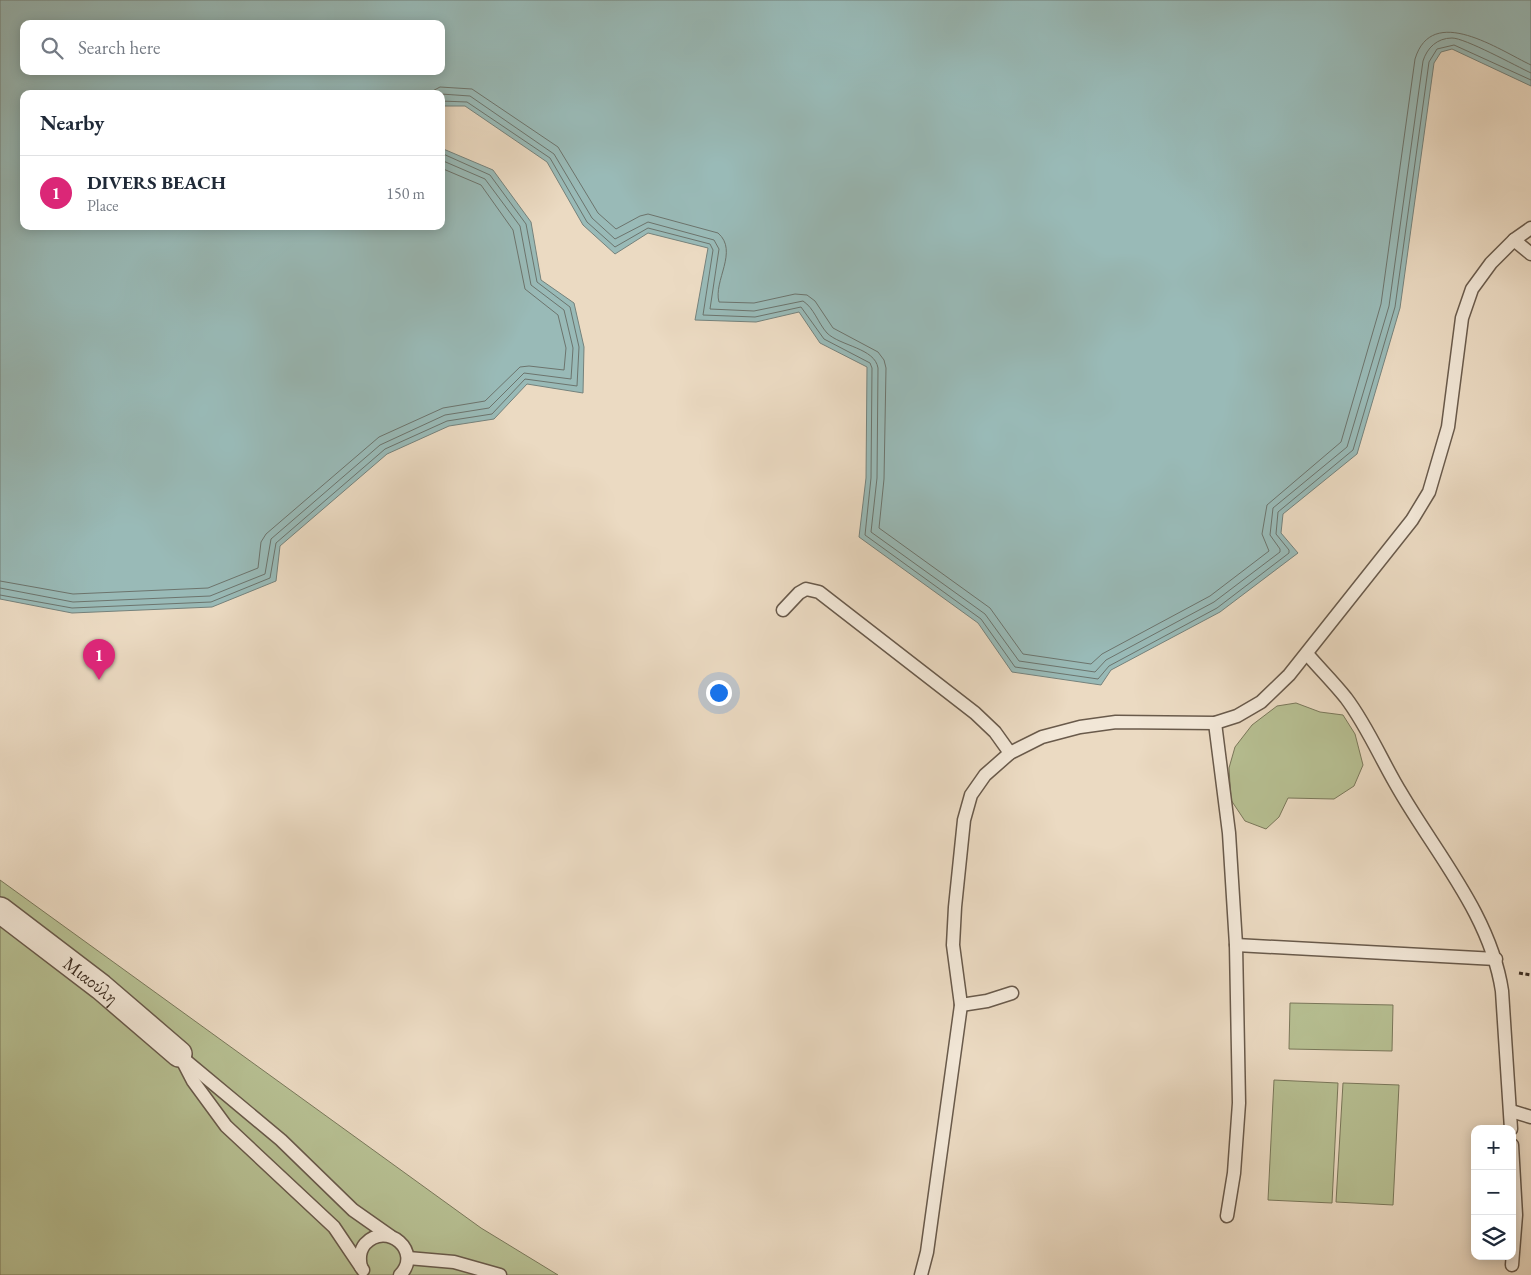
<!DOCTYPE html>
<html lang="en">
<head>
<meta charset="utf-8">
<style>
	:root { --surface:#fff; --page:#f6f6f7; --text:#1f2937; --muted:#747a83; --line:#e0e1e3; --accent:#db2777 }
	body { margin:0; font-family:"EB Garamond",serif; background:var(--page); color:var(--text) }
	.controls { position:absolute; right:15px; bottom:15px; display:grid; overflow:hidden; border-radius:10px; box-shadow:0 2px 12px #0003 }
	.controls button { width:45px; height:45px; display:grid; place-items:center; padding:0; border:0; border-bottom:1px solid var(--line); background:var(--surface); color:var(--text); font:25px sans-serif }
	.you { position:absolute; left:718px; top:692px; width:18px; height:18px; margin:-12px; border:4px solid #fff; border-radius:50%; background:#1a73e8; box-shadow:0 0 0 8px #1a73e833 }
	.badge { display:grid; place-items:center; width:32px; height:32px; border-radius:50%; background:var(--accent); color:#fff; font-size:16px; font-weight:700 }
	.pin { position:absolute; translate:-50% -41px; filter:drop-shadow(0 1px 2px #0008) }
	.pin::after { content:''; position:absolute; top:26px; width:18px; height:15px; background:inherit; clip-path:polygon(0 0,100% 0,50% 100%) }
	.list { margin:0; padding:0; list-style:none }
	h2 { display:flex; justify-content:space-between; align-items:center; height:65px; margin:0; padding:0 20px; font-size:21px }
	h2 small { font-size:16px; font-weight:400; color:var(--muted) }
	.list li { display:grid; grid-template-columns:32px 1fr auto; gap:15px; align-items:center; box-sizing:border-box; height:75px; padding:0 20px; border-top:1px solid var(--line) }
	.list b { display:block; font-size:19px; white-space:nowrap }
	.list p { margin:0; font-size:16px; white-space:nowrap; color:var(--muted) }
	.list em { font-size:16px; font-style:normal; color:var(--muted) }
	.icon { flex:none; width:28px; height:28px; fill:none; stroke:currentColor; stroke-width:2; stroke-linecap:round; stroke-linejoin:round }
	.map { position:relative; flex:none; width:1531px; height:1275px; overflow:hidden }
	.search { position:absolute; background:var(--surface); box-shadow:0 2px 12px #0003; left:20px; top:20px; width:425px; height:55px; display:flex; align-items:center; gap:12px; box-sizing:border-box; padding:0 18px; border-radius:10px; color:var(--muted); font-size:19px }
	.panel { position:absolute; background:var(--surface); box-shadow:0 2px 12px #0003; left:20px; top:90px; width:425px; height:140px; border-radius:10px }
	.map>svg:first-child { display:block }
</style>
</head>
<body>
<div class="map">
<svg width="1531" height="1275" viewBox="0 0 1531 1275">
	<rect width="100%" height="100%" fill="#ebdac2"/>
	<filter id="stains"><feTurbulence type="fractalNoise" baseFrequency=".004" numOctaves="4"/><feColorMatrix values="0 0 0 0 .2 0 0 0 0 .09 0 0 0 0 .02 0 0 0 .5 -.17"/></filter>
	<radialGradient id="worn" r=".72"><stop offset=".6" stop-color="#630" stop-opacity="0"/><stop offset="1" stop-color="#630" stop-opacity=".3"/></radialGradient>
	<g fill="#b7c093" stroke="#7a785b">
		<path d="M1296 703 1320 712 1343 715 1355 734 1363 765 1354 786 1334 799 1288 798 1279 817 1266 829 1245 821 1231 800 1229 768 1235 747 1252 725 1277 706Z"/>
		<path d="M0 880 481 1228 558 1275H0Z"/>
		<path d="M1290 1003 1393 1005 1392 1051 1289 1049Z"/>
		<path d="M1274 1080 1338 1083 1332 1203 1268 1200Z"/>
		<path d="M1343 1083 1399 1085 1393 1205 1336 1202Z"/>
	</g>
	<path fill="#99bab7" stroke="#75827c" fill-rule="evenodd" d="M0 0H1531V86L1452 49 1441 52 1434 63 1400 308 1357 454 1283 514 1281 533 1298 553 1220 612 1111 670 1101 685 1012 672 978 623 859 537 866 478 867 367 820 343 799 312 756 322 695 320 708 248 648 233 615 254 583 225 547 162 465 106H441V94H24V226H441V148L493 170 531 222 541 280 574 303 584 347 583 393 527 384 494 419 449 426 387 454 280 546 276 581 212 607 72 613 0 599ZM24 24H441V71H24Z"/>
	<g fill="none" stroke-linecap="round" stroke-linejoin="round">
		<g stroke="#6c746d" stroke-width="1">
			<path d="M427 94 440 87 472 89 558 147 598 213 616 229 640 216 648 214 718 233C739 251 713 281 719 302L754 303 795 294 807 295 815 301 833 328 878 352 884 360 886 368 884 479 879 528 990 608 1023 654 1091 664 1102 654 1210 596 1269 551 1262 534 1267 505 1341 442 1381 304 1415 59C1432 3 1499 50 1531 65"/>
			<path d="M441 94 470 96 554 154 592 218 615 239 648 222 714 240 719 249 710 309 754 311 803 301C814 308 818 323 827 333 840 346 875 348 878 368L877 478 871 532 985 614 1019 661 1095 672 1106 660 1214 602 1280 552V549L1270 535 1273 508 1347 447 1389 306 1423 61C1427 48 1437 38 1452 38 1465 38 1516 66 1531 73"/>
			<path d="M441 101 467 102 550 158 587 222 615 247 648 228 710 244 713 250 703 315 755 317 801 307 824 339 870 363 872 368 871 478 865 535 981 619 1015 667 1098 679 1109 666 1217 608 1289 553V550L1276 534 1278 512 1353 450 1395 307 1429 62 1437 49 1454 45 1531 80"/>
			<path d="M0 581 73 594 208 588 258 568 261 542 266 534 379 437 443 408 485 401 520 367 529 366 564 370 566 348 558 315 525 289 513 230 481 185 441 168"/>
			<path d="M0 588 73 602 210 596 265 574 271 539 380 445 445 415 489 408 524 373 571 379 573 348 564 310 531 285 520 226 485 179 441 160"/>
			<path d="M0 595 72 608 211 602 270 578 276 543 385 449 447 421 492 414 525 379 577 386 579 347 570 307 537 282 526 224 490 175 441 153"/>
		</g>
		<defs>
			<g id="service">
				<path d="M1514 240 1531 254"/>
				<path d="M783 610 799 593 806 589 819 592 975 713 995 732 1010 753"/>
				<path d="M1308 655C1320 669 1334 683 1346 698 1368 727 1382 762 1401 793 1438 856 1491 917 1502 991L1511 1129"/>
				<path d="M1215 723 1229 833 1236 945 1239 1103 1234 1173 1227 1216"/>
				<path d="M1236 945 1496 959"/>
				<path d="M961 1005 987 1001 1012 993"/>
				<path d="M179 1054 193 1081 226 1126 334 1227 363 1270"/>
				<path d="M185 1060 281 1140 353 1210 390 1236"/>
				<path d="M1511 1111 1531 1117"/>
				<path d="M408 1258 454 1262 500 1275"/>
				<path d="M1512 1265 1516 1215 1512 1145"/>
				<path d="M361 1267C359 1259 360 1250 365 1244 387 1220 423 1252 400 1275"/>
				<path d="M921 1275 927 1252 961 1005 953 945 955 907 964 820 971 795 985 775 1010 753 1042 737 1080 727 1116 722 1215 723 1237 716 1261 702 1289 675 1412 520 1429 492 1448 427 1462 318 1472 289 1491 263 1514 240 1531 228"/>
			</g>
			<g id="minor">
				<path id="s1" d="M0 910 101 987 179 1054"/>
			</g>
		</defs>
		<use href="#service" stroke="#695a4b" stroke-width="15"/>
		<use href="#minor" stroke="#695a4b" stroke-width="28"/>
		<path stroke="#3e2f23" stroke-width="3" stroke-dasharray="4 2.5" stroke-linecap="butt" d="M1519 973 1531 975"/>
		<use href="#service" stroke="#f2e7d7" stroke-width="12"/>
		<use href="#minor" stroke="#f2e7d7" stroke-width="25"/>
	</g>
	<g text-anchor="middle" stroke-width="4.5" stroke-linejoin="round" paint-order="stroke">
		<g font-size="19" fill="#3e2f23" stroke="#f2e7d7">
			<text dy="7" stroke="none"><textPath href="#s1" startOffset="115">Μιαούλη</textPath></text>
		</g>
	</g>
	<rect width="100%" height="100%" filter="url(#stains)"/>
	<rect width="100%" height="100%" fill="url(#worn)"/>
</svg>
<div class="controls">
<button>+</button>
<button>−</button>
<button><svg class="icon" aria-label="layers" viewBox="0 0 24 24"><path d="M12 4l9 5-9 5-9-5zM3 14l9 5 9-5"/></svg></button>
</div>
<div class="you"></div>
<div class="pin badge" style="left:99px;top:680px">1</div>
<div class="search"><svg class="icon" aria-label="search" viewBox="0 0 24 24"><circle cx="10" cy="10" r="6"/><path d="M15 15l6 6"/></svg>Search here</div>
<section class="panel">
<h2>Nearby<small></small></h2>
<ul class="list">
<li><span class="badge">1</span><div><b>DIVERS BEACH</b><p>Place</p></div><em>150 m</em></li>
</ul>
</section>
</div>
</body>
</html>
